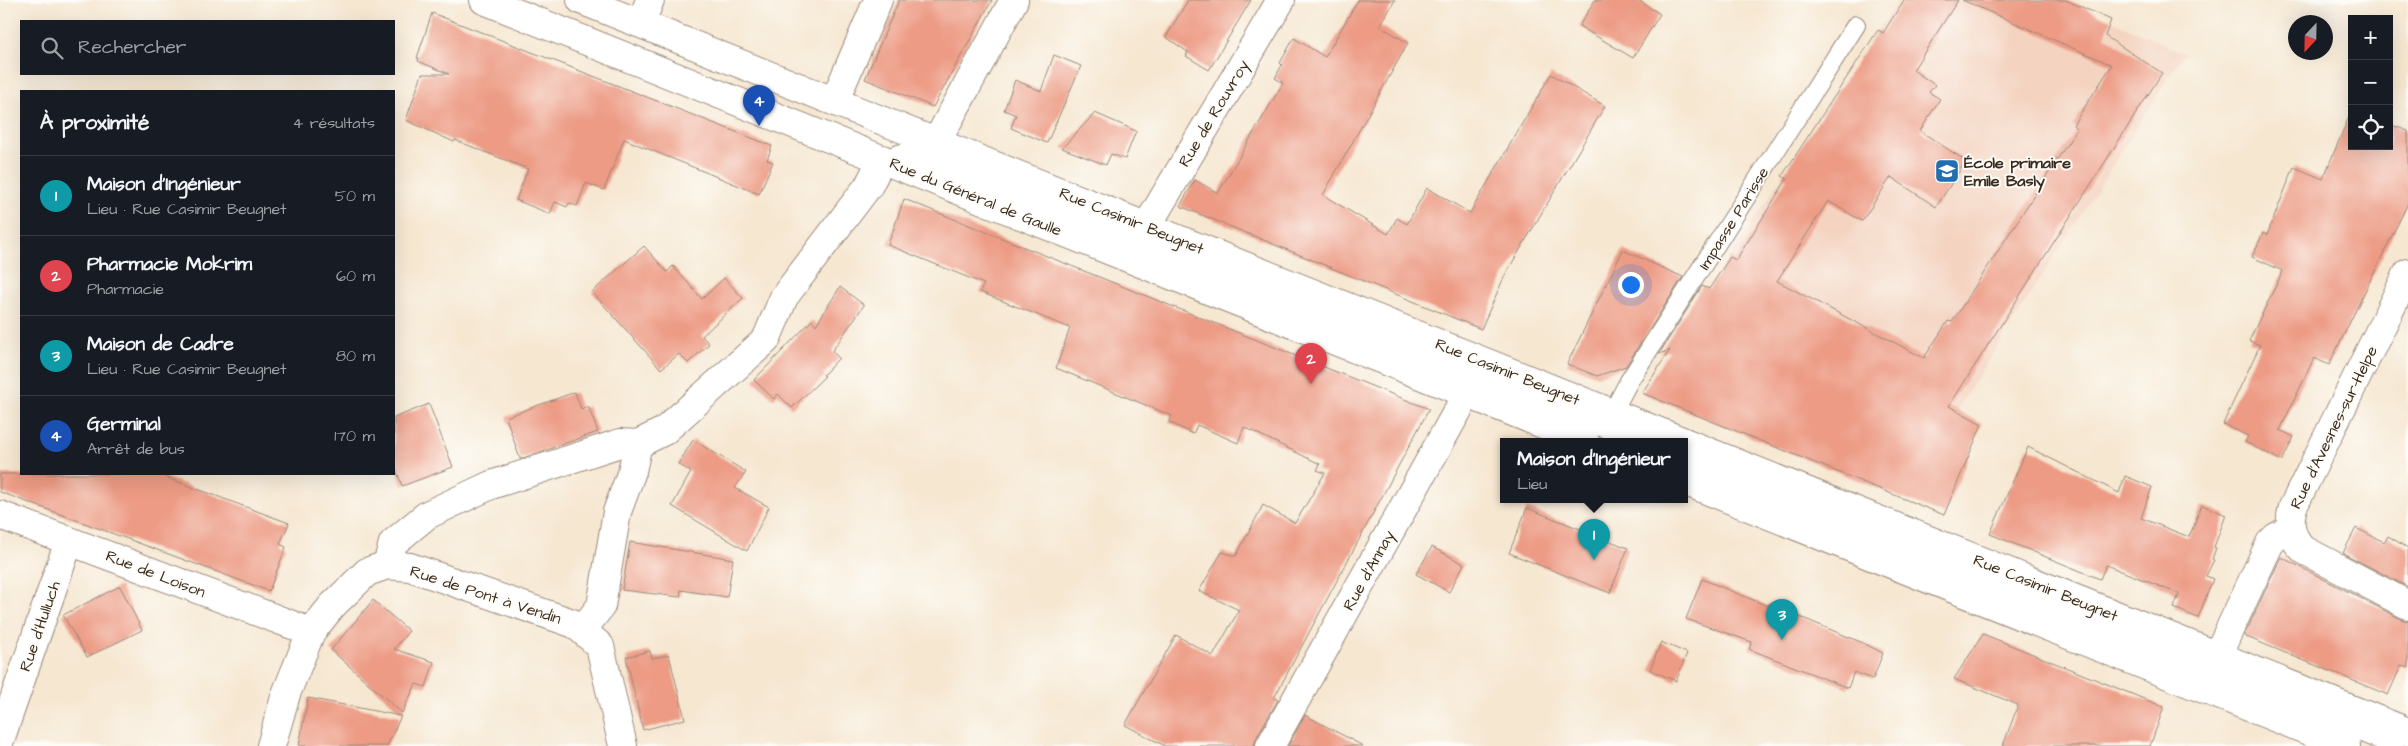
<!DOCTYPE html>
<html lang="fr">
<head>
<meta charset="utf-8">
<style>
	:root { --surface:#171b24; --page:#242831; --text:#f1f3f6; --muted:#9ea1a6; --line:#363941; --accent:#7c3aed }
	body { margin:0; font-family:"Architects Daughter",sans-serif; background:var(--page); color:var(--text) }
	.controls { position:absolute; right:15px; top:15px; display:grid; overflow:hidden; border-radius:0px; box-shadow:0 5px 20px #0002 }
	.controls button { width:45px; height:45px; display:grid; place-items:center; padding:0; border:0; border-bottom:1px solid var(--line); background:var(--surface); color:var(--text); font:25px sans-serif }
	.compass { position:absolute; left:2288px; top:15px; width:45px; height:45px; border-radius:50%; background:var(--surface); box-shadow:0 5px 20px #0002; rotate:202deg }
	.you { position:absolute; left:1630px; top:284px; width:18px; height:18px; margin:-12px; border:4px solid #fff; border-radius:50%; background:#1a73e8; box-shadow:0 0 0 8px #1a73e833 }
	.badge { display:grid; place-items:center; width:32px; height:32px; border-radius:50%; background:var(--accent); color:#fff; font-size:16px; font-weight:700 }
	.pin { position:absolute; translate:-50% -41px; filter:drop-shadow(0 1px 2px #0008) }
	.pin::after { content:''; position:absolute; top:26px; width:18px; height:15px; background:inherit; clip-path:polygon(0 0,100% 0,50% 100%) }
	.popup { position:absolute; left:1500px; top:438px; width:188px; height:65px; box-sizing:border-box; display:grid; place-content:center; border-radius:0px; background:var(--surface); filter:drop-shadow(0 1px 4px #0005); font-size:16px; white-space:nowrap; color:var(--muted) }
	.popup b { font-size:19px; color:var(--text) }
	.popup::after { content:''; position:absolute; left:50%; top:100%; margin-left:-10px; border:10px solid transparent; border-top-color:var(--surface) }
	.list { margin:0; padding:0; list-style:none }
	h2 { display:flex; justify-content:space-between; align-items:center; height:65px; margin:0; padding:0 20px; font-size:21px }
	h2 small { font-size:16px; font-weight:400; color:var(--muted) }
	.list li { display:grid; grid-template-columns:32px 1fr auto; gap:15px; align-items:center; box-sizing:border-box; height:80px; padding:0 20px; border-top:1px solid var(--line) }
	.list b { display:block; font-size:19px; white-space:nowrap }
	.list p { margin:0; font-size:16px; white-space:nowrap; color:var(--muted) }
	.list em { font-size:16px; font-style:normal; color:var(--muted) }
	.icon { flex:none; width:28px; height:28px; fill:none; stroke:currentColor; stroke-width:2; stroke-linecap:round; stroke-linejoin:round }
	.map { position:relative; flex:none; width:2408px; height:746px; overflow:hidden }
	.search { position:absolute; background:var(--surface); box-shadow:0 5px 20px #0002; left:20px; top:20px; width:375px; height:55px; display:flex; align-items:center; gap:12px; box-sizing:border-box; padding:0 18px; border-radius:0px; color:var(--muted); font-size:19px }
	.panel { position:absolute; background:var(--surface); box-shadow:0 5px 20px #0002; left:20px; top:90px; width:375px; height:385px; border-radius:0px }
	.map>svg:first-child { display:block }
</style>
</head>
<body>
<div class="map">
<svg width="2408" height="746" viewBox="0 0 2408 746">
	<rect width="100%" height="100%" fill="#fdfcf7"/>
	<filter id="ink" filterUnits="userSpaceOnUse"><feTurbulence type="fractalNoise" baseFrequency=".02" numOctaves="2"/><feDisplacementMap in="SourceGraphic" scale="10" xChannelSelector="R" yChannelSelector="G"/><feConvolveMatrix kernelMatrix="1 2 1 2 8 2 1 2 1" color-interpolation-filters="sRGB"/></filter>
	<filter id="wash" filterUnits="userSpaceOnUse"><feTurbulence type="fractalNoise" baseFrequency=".0096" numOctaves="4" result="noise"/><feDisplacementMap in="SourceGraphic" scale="20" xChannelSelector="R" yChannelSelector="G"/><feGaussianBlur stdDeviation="1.12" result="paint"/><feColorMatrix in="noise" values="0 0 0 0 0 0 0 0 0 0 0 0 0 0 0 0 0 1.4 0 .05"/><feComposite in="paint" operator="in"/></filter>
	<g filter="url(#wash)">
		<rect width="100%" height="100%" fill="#f6e7d1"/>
		<path fill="#f4d3c0" d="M1898 0H2066L2184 53 1956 411 1709 290Z"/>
		<g id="blocks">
			<g fill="#ed9b85">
				<path d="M899 0H992L933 107 865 79Z"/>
				<path d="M1188 0H1251L1209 70 1186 56 1188 52 1166 37Z"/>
				<path d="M1358 0H1395L1380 26 1408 43 1323 195 1388 234 1397 218 1407 224 1427 188 1470 213 1551 74 1605 106 1505 275 1481 329 1180 206 1195 180 1218 193 1283 83 1275 78 1282 65 1280 63 1294 38 1325 57Z"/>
				<path d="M1595 0H1638L1660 14 1633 58 1579 26Z"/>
				<path d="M1904 0H1958L1913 70 1935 85 1929 92 1940 99 1920 131 1966 161 1936 207 1891 177 1862 221 1828 201 1777 281 1924 358 1948 321 1952 322 2077 129 2073 125 2112 65 1962 0H2066L2111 20 2105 36 2162 73 1949 406 1982 424 1944 515 1642 393 1670 350 1659 354 1702 286 1709 289 1730 257 1736 260 1787 179 1782 176 1878 30 1883 33Z"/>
				<path d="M432 13 772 146 767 160 773 162 759 194 624 139 604 190 586 183 577 206 569 203 567 207 555 202 550 214 516 200 528 169 455 140 454 142 406 120 422 74H449L418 61 419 58H417Z"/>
				<path d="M1054 55 1081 66 1047 143 1011 128 1016 115 1004 110 1015 80 1041 91Z"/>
				<path d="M2352 109V146H2389V124L2408 131V203L2329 365 2314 358 2280 430 2294 437 2282 461 2245 442 2248 436 2223 424 2260 345 2249 341 2283 271 2252 257 2263 233 2267 235 2294 167 2323 179Z"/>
				<path d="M1095 113 1136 131 1125 159 1111 154 1106 165 1062 148Z"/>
				<path d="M904 199 1429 409 1274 698 1278 700 1256 738 1254 746H1165L1125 725 1176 635 1213 656 1239 610 1199 591 1222 552 1236 556 1263 505 1295 523 1325 473 1317 470 1320 464 1244 427 1238 443 1197 425 1193 434 1169 422 1172 416 1056 368 1070 328 980 292 984 284 888 245Z"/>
				<path d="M644 246 667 272 673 266 702 299 724 278 743 298 702 336 709 344 688 363 679 354 661 369 592 292Z"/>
				<path d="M1623 250 1683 277 1626 366 1597 376 1567 364Z"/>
				<path d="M840 287 864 305 832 351 839 358 823 375 825 376 792 408 778 394 774 399 754 380 812 320 816 325Z"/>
				<path d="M575 392 581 409 588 406 598 432 520 459 506 417Z"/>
				<path d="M429 404 453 467 402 486 394 463V418Z"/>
				<path d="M693 440 746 472 735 488 769 507 747 551 672 506 691 472 678 464Z"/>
				<path d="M2028 447 2119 493 2125 476 2152 487 2141 518 2189 537 2202 505 2226 515 2214 547 2216 548 2212 559 2214 560 2206 576 2213 579 2198 618 2174 608 2179 594 2106 565 2100 579 1990 534Z"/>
				<path d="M0 474H157L289 523 280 544 286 547 269 591 0 492Z"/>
				<path d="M1527 508 1628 548 1610 593 1509 553Z"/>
				<path d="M2356 528 2384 542 2388 536 2408 548V587L2343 553Z"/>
				<path d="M630 542 733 559 727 597 681 590 680 597 622 590Z"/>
				<path d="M1432 547 1464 564 1449 592 1416 574Z"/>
				<path d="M2281 557 2401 619 2408 621V668L2401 666 2388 695 2244 636Z"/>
				<path d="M1702 579 1768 606 1769 604 1863 643 1883 653 1873 679 1854 672 1848 688 1749 649 1752 642 1686 619Z"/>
				<path d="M120 586 142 630 87 657 63 615Z"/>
				<path d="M373 600 409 631 394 649 434 662 426 687 416 684 402 713 331 650Z"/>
				<path d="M1983 634 2164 707 2150 746H2003L2018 705 1954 679Z"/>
				<path d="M1661 642 1687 653 1676 681 1650 670Z"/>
				<path d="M650 651 652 658 669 655 685 719 643 730 626 657Z"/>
				<path d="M308 698 401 716 387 746H299Z"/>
				<path d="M1305 715 1363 746H1288Z"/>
			</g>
		</g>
	</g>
	<g filter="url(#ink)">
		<use href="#blocks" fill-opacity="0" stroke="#988878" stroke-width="1"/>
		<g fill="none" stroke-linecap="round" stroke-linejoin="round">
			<defs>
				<g id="lane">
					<path d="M882 159 908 151 1636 441"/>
					<path d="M1612 413 1629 381 1856 25"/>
					<path d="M1684 460 2394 746"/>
				</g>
				<g id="street">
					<path d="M641 23 650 0"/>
					<path d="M835 100 878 0"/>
					<path d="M937 141 1014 0"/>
					<path d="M1147 226 1281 0"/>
					<path d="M2408 273 2293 507C2288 524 2291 538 2304 550L2408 605"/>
					<path d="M0 515 311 632"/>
					<path d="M387 565 393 543 427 515 491 485 620 443 638 444"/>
					<path d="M583 629 601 606 617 512 632 471 638 444 664 431 766 340 784 297 869 185 882 159"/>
					<path d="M2217 656 2270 543 2276 537 2291 529"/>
					<path d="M0 740 69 541"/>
					<path d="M271 746 286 694 311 632 332 606 367 572 387 565 410 567 575 624 600 646 623 746"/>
					<path d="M1270 746 1467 394"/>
				</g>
				<g id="secondary">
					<path d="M484 0 1585 441"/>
					<path d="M581 0 1682 441"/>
					<path d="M1684 442 2408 732"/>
					<path d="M1684 481 2346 746"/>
				</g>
			</defs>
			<use href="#lane" stroke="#988878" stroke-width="20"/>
			<use href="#street" stroke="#988878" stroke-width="30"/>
			<use href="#secondary" stroke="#988878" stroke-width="30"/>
			<use href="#lane" stroke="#fff" stroke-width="18"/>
			<use href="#street" stroke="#fff" stroke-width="28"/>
			<use href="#secondary" stroke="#fff" stroke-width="28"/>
		</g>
	</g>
	<defs>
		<symbol id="school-square" viewBox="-11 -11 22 22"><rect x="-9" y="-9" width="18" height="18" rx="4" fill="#1f6fb2" stroke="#fdfcf7"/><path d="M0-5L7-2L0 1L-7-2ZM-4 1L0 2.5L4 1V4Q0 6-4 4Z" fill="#fff"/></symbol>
	</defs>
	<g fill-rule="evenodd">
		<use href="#school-square" x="1933" y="157" width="28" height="28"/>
	</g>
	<g text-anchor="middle" stroke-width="4" stroke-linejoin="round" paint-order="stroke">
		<g font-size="16" fill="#3b2a1e" stroke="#fdfcf7">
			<text transform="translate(1213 113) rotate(-59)" y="6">Rue de Rouvroy</text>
			<text transform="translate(976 196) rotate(22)" y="6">Rue du Général de Gaulle</text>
			<text transform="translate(1733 218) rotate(-58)" y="6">Impasse Parisse</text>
			<text transform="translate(1132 220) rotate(22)" y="6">Rue Casimir Beugnet</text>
			<text transform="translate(1508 371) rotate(22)" y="6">Rue Casimir Beugnet</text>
			<text transform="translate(2333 427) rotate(-64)" y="6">Rue d'Avesnes-sur-Helpe</text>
			<text transform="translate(1368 570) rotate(-61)" y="6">Rue d'Annay</text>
			<text transform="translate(156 573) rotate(21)" y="6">Rue de Loison</text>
			<text transform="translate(2046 587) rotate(22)" y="6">Rue Casimir Beugnet</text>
			<text transform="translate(486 594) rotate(18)" y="6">Rue de Pont à Vendin</text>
			<text transform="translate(39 626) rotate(-71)" y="6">Rue d'Hulluch</text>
		</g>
		<g font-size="16" font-weight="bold" fill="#3b2a1e" stroke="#fdfcf7" text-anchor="start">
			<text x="1964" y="168">École primaire<tspan x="1964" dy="18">Emile Basly</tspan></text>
		</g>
	</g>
</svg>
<div class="controls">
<button>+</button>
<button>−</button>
<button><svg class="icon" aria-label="locate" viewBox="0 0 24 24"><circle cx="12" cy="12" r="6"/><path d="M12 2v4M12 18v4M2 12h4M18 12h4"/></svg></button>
</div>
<svg class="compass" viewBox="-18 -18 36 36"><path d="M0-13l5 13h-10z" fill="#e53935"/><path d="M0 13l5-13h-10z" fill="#9ea1a6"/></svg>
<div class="you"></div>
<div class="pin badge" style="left:1594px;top:560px;background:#0f9aa8">1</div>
<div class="popup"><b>Maison d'Ingénieur</b>Lieu</div>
<div class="pin badge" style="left:1311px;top:384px;background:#e0444e">2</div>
<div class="pin badge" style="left:1782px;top:640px;background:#0f9aa8">3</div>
<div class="pin badge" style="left:759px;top:126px;background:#1a4fb4">4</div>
<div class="search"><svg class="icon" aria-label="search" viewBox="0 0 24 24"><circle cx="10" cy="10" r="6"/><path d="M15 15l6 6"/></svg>Rechercher</div>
<section class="panel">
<h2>À proximité<small>4 résultats</small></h2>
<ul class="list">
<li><span class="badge" style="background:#0f9aa8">1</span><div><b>Maison d'Ingénieur</b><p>Lieu · Rue Casimir Beugnet</p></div><em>50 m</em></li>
<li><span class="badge" style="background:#e0444e">2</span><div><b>Pharmacie Mokrim</b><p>Pharmacie</p></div><em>60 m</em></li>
<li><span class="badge" style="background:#0f9aa8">3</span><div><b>Maison de Cadre</b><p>Lieu · Rue Casimir Beugnet</p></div><em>80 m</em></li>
<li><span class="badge" style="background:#1a4fb4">4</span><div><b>Germinal</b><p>Arrêt de bus</p></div><em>170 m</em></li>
</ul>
</section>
</div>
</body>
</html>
